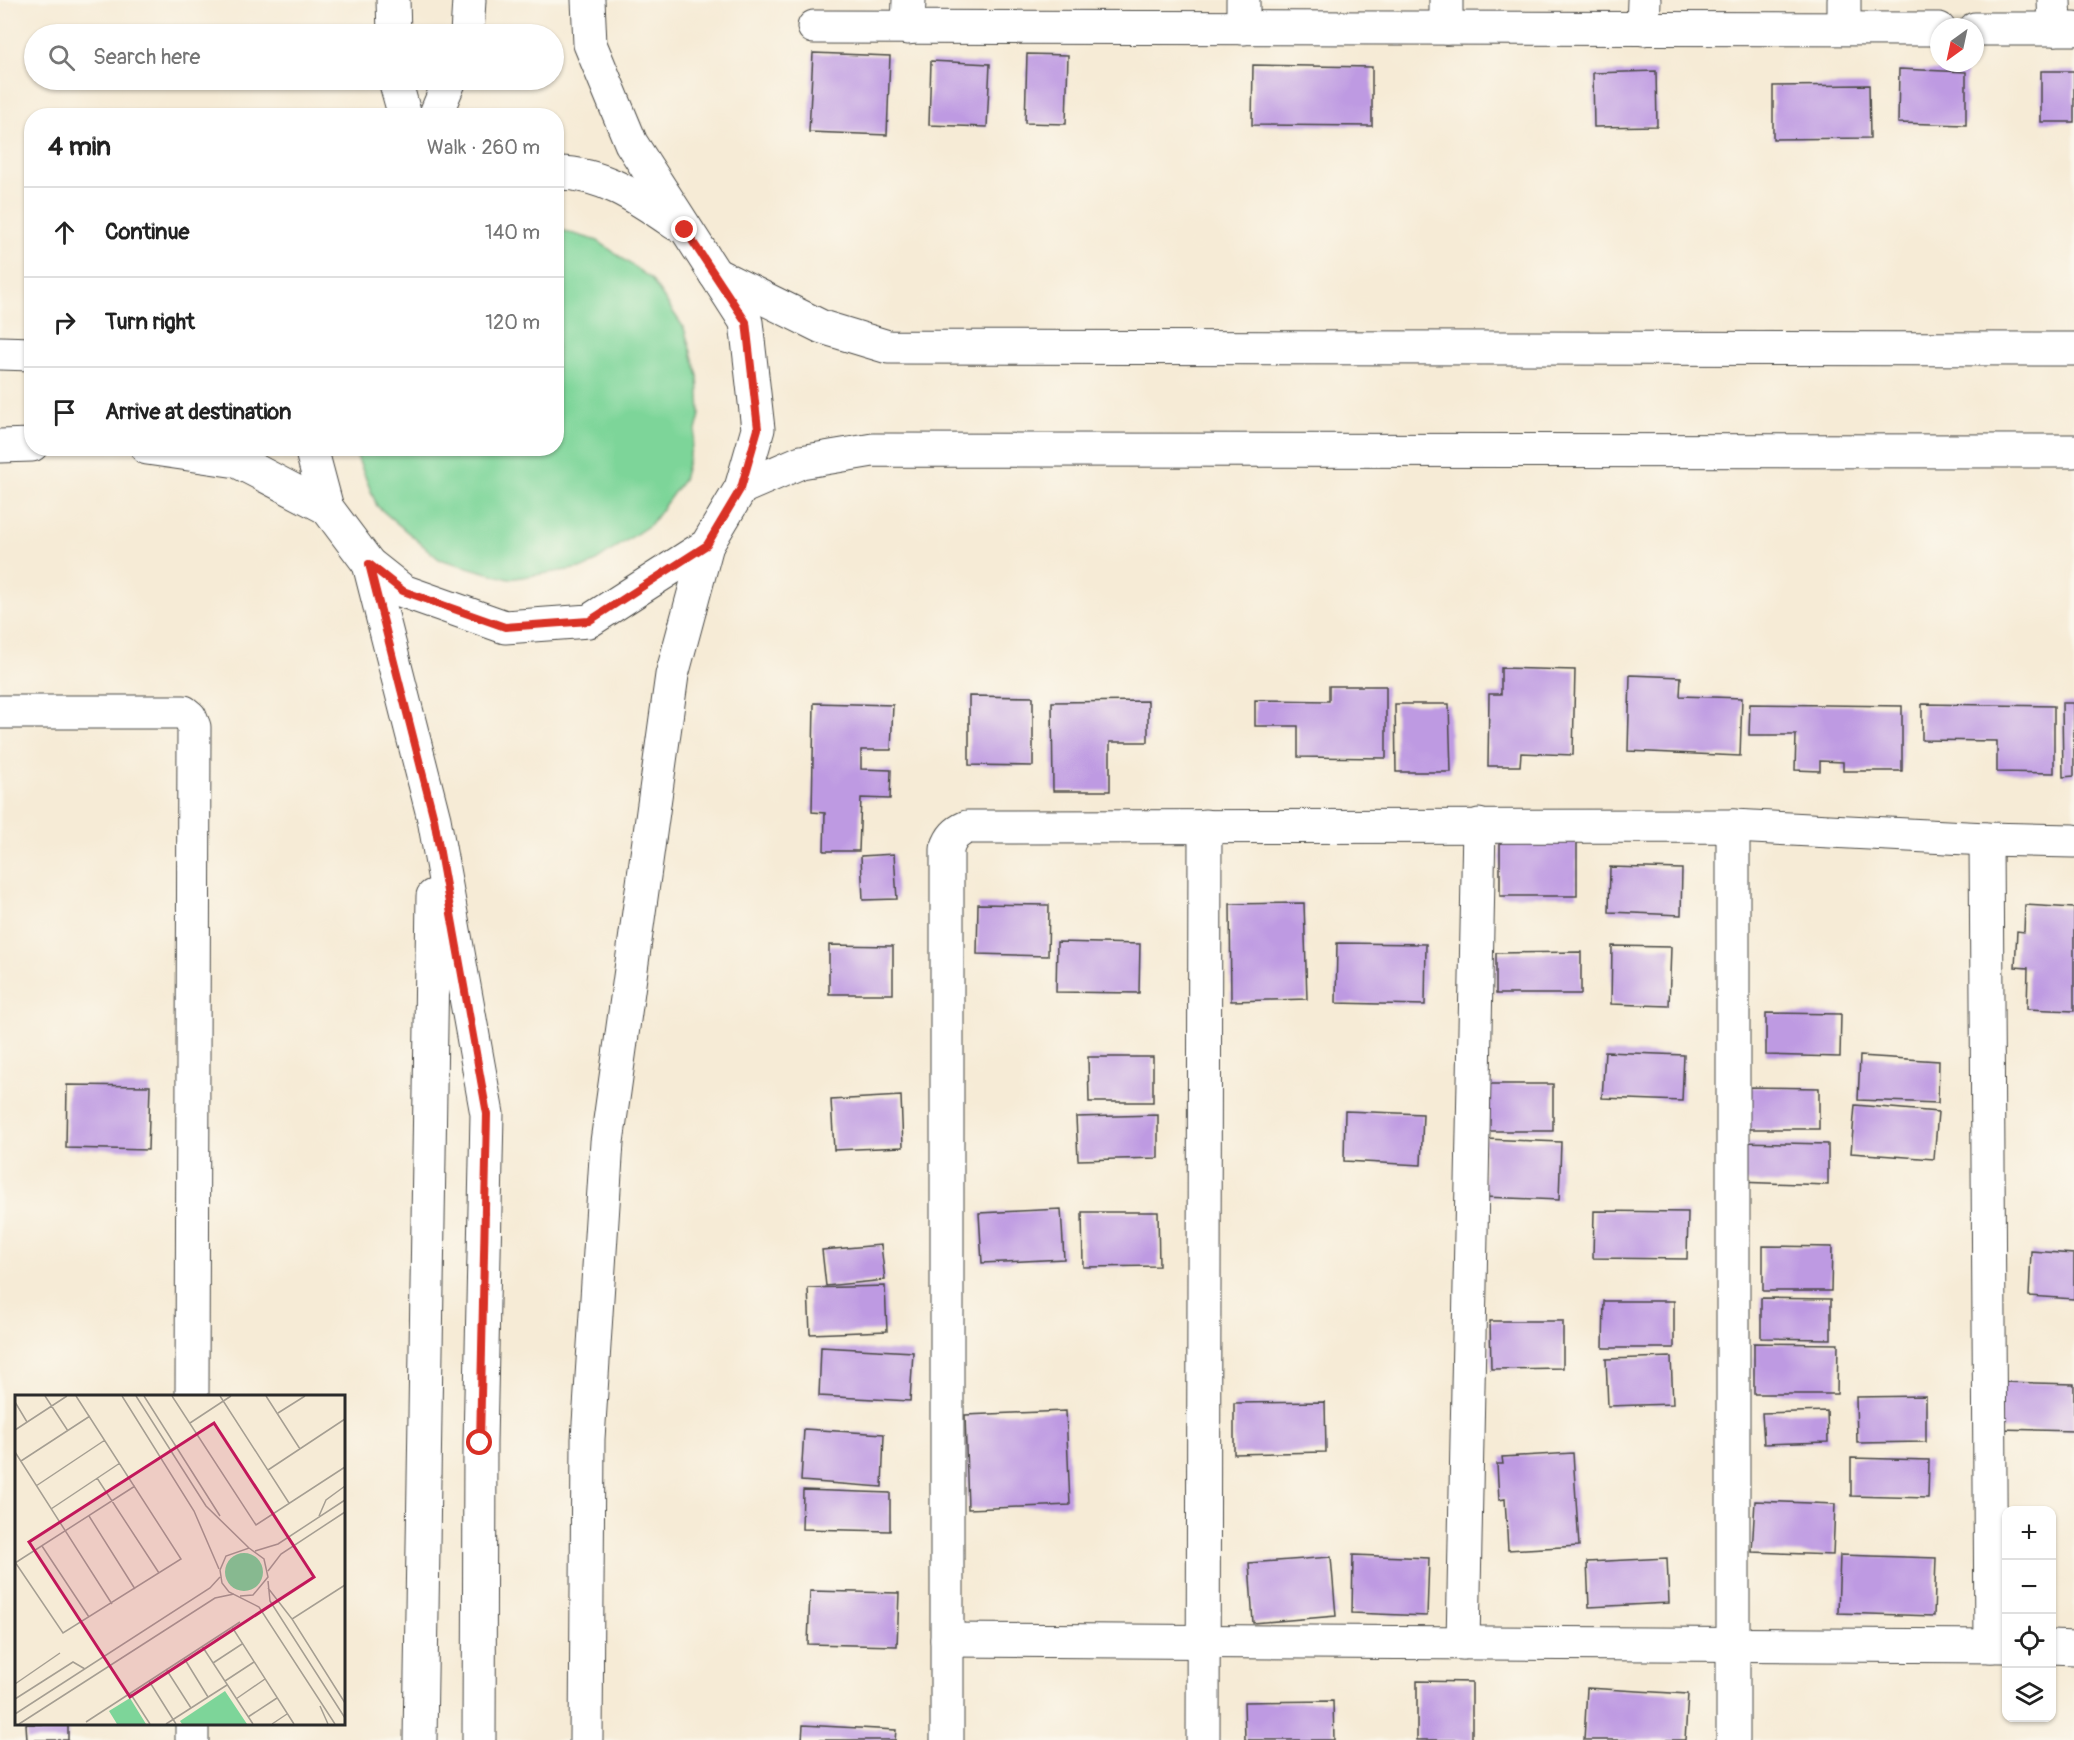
<!DOCTYPE html>
<html lang="en">
<head>
<meta charset="utf-8">
<style>
	:root { --surface:#fff; --page:#f2f2f2; --text:#222; --muted:#767676; --line:#e0e0e0 }
	body { margin:0; font-family:Pangolin,sans-serif; background:var(--page); color:var(--text) }
	.controls { position:absolute; right:18px; bottom:18px; display:grid; overflow:hidden; border-radius:12px; box-shadow:0 2px 4px #0004 }
	.controls button { width:54px; height:54px; display:grid; place-items:center; padding:0; border:0; border-bottom:2px solid var(--line); background:var(--surface); color:var(--text); font:30px sans-serif }
	.compass { position:absolute; left:1930px; top:18px; width:54px; height:54px; border-radius:50%; background:var(--surface); box-shadow:0 2px 4px #0004; rotate:213deg }
	.stop { position:absolute; width:18px; height:18px; margin:-14px; border:4px solid #d93025; border-radius:50%; background:#fff }
	.stop.end { background:#d93025; border-color:#fff; box-shadow:0 2px 6px #0008 }
	.list { margin:0; padding:0; list-style:none }
	h2 { display:flex; justify-content:space-between; align-items:center; height:78px; margin:0; padding:0 24px; font-size:26px }
	h2 small { font-size:20px; font-weight:400; color:var(--muted) }
	.list li { display:grid; grid-template-columns:39px 1fr auto; gap:18px; align-items:center; box-sizing:border-box; height:90px; padding:0 24px; border-top:2px solid var(--line) }
	.list b { display:block; font-size:22px; white-space:nowrap }
	.list em { font-size:20px; font-style:normal; color:var(--muted) }
	.icon { flex:none; width:33px; height:33px; fill:none; stroke:currentColor; stroke-width:2; stroke-linecap:round; stroke-linejoin:round }
	.map { position:relative; flex:none; width:2074px; height:1740px; overflow:hidden }
	.search { position:absolute; background:var(--surface); box-shadow:0 2px 4px #0004; left:24px; top:24px; width:540px; height:66px; display:flex; align-items:center; gap:15px; box-sizing:border-box; padding:0 21px; border-radius:33px; color:var(--muted); font-size:22px }
	.panel { position:absolute; background:var(--surface); box-shadow:0 2px 4px #0004; left:24px; top:108px; width:540px; height:348px; border-radius:24px }
	.map>svg:first-child { display:block }
</style>
</head>
<body>
<div class="map">
<svg width="2074" height="1740" viewBox="0 0 2074 1740">
	<rect width="100%" height="100%" fill="#fbf7ec"/>
	<filter id="ink" filterUnits="userSpaceOnUse"><feTurbulence type="fractalNoise" baseFrequency=".0167" numOctaves="2"/><feDisplacementMap in="SourceGraphic" scale="12" xChannelSelector="R" yChannelSelector="G"/><feConvolveMatrix kernelMatrix="1 2 1 2 8 2 1 2 1" color-interpolation-filters="sRGB"/></filter>
	<filter id="wash" filterUnits="userSpaceOnUse"><feTurbulence type="fractalNoise" baseFrequency=".008" numOctaves="4" result="noise"/><feDisplacementMap in="SourceGraphic" scale="24" xChannelSelector="R" yChannelSelector="G"/><feGaussianBlur stdDeviation="1.35" result="paint"/><feColorMatrix in="noise" values="0 0 0 0 0 0 0 0 0 0 0 0 0 0 0 0 0 1.4 0 .05"/><feComposite in="paint" operator="in"/></filter>
	<g filter="url(#wash)">
		<rect width="100%" height="100%" fill="#f6ebd6"/>
		<path fill="#7dd599" stroke="#548062" stroke-width="1.5" d="M557 229 598 241 651 279 684 328 698 376 700 415 683 480 651 524 587 567 509 579 439 559 377 506 354 449 556 448Z"/>
		<g id="blocks">
			<g fill="#be9ae2">
				<path d="M813 53 890 56 887 135 809 132Z"/>
				<path d="M1027 54 1068 55 1066 124 1025 123Z"/>
				<path d="M931 61 990 64 987 127 929 125Z"/>
				<path d="M1253 65 1372 67V126L1252 125Z"/>
				<path d="M1899 69 1966 72V125L1898 123Z"/>
				<path d="M1656 71 1657 126 1594 127 1593 73Z"/>
				<rect x="2041" y="71" width="33" height="51"/>
				<path d="M1869 85 1870 138 1773 139V86Z"/>
				<path d="M1501 668 1575 670 1573 755 1521 753 1520 766H1488L1489 694H1501Z"/>
				<path d="M1630 675 1681 677 1680 696 1742 698 1740 756 1628 751Z"/>
				<path d="M1329 686H1386V758L1298 757V726H1255V700L1329 701Z"/>
				<path d="M969 696 1033 697V766L969 765Z"/>
				<path d="M1148 701V742H1110V791H1053L1052 702Z"/>
				<path d="M814 703 893 705 891 750H861V769L891 770 890 799 861 798 859 851H824L825 813 812 812Z"/>
				<path d="M2062 703H2074V776L2063 777Z"/>
				<path d="M1395 704H1449L1451 772H1396Z"/>
				<path d="M1750 704 1902 706V771H1843V762L1820 761V771L1795 770 1796 735H1749Z"/>
				<path d="M1922 704 2054 706V773L1997 772V741L1922 740Z"/>
				<rect x="1500" y="842" width="77" height="54"/>
				<path d="M894 854 897 899 863 900 861 856Z"/>
				<path d="M1610 867 1682 869 1681 915 1609 912Z"/>
				<path d="M1304 903 1307 999 1231 1001 1230 904Z"/>
				<path d="M978 904 1049 905 1048 956 977 954Z"/>
				<path d="M2025 905 2074 908V1011L2027 1009 2028 968 2015 967 2017 931 2024 932Z"/>
				<path d="M1057 942 1140 944 1139 993 1056 992Z"/>
				<path d="M1337 943 1426 944 1425 1005 1336 1003Z"/>
				<path d="M829 945 893 946V994H829Z"/>
				<path d="M1612 946 1671 947 1669 1006 1611 1004Z"/>
				<path d="M1581 952V994H1496V953Z"/>
				<path d="M1766 1013 1841 1014 1840 1057 1766 1055Z"/>
				<path d="M1605 1052 1684 1055 1682 1101 1602 1098Z"/>
				<path d="M1860 1056 1939 1061 1938 1103 1858 1100Z"/>
				<path d="M1088 1057H1153V1102H1089Z"/>
				<path d="M1483 1084H1553V1131H1485Z"/>
				<path d="M67 1085 150 1086 148 1150 66 1148Z"/>
				<path d="M1744 1087 1819 1088V1129H1745Z"/>
				<path d="M901 1096 903 1147 834 1150 831 1100Z"/>
				<path d="M1855 1105 1938 1112 1934 1159 1851 1153Z"/>
				<path d="M1345 1111 1423 1114 1421 1165 1344 1161Z"/>
				<path d="M1158 1115V1158L1078 1160 1076 1117Z"/>
				<path d="M1485 1139 1561 1142 1559 1200 1484 1197Z"/>
				<path d="M1738 1142 1828 1144V1185L1737 1182Z"/>
				<path d="M1061 1209 1064 1259 982 1263 979 1213Z"/>
				<path d="M1594 1211 1688 1212 1687 1259 1593 1258Z"/>
				<path d="M1082 1212H1158L1159 1266 1083 1267Z"/>
				<path d="M881 1245 885 1280 826 1286 822 1250Z"/>
				<path d="M1763 1246 1832 1247 1831 1291H1763Z"/>
				<path d="M2031 1251 2074 1254V1299L2029 1296Z"/>
				<path d="M885 1286 887 1331 810 1334 808 1288Z"/>
				<path d="M1761 1298 1831 1299V1339L1761 1338Z"/>
				<path d="M1604 1301H1674V1348H1603Z"/>
				<path d="M1490 1321H1563V1368L1491 1369Z"/>
				<path d="M1754 1343 1838 1344 1837 1394H1754Z"/>
				<path d="M821 1347 913 1352 910 1401 819 1396Z"/>
				<path d="M1671 1357 1673 1404 1608 1406 1606 1359Z"/>
				<path d="M2000 1382 2074 1384V1431L1999 1429Z"/>
				<path d="M1926 1396V1442L1857 1443 1856 1397Z"/>
				<path d="M1325 1402 1326 1452 1234 1454V1403Z"/>
				<path d="M1066 1411 1070 1505 968 1509 965 1415Z"/>
				<path d="M1827 1411 1828 1442 1764 1444 1762 1413Z"/>
				<path d="M804 1429 884 1434 882 1487 801 1481Z"/>
				<path d="M1573 1453 1579 1546 1508 1550 1505 1499 1499 1500 1497 1464H1503L1502 1457Z"/>
				<path d="M1851 1458 1929 1460 1928 1498 1851 1496Z"/>
				<path d="M803 1490 890 1493V1531L802 1529Z"/>
				<path d="M1755 1501 1835 1504 1833 1555 1752 1552Z"/>
				<path d="M1353 1555 1429 1558 1427 1616 1352 1613Z"/>
				<path d="M1840 1555 1936 1558 1934 1616 1838 1613Z"/>
				<path d="M1331 1557 1336 1616 1253 1623 1249 1563Z"/>
				<path d="M1667 1558 1669 1603 1589 1607 1587 1562Z"/>
				<path d="M810 1591 899 1593 897 1646 808 1644Z"/>
				<path d="M1417 1681 1472 1682V1740H1417Z"/>
				<path d="M1587 1688 1688 1694 1685 1740H1584Z"/>
				<path d="M1333 1701 1334 1740H1245L1244 1702Z"/>
				<path d="M26 1724H68V1740H27Z"/>
				<path d="M803 1725 896 1730 895 1740H802Z"/>
			</g>
		</g>
	</g>
	<g filter="url(#ink)">
		<use href="#blocks" fill-opacity="0" stroke="#494845" stroke-width="1.5"/>
		<g fill="none" stroke-linecap="round" stroke-linejoin="round">
			<defs>
				<g id="minor">
					<path d="M393 0 394 34"/>
					<path d="M1243 0V28"/>
					<path d="M2054 0 2055 29"/>
					<path d="M814 27 1939 29"/>
					<path d="M908 28 909 0"/>
					<path d="M1446 28V0"/>
					<path d="M1844 28V0"/>
					<path d="M1643 29 1644 0"/>
					<path d="M1975 29H2074"/>
					<path d="M467 34 469 0"/>
					<path d="M395 80 405 116"/>
					<path d="M435 116 450 80"/>
					<path d="M556 173C602 172 640 199 676 224"/>
					<path d="M715 274 822 327 888 347 2074 349"/>
					<path d="M0 353 32 354"/>
					<path d="M0 446 32 445"/>
					<path d="M147 448 237 461 327 508"/>
					<path d="M311 448 327 508 369 564 403 591 505 627 589 621 707 545 741 488 758 429 746 322 631 143 590 44 588 0"/>
					<path d="M741 488 801 462 873 450 2074 451"/>
					<path d="M369 564 434 819 487 1114 480 1443 479 1740"/>
					<path d="M0 712H184L190 717 194 727 192 1396"/>
					<path d="M1986 839 1991 1646"/>
					<path d="M947 1640 2006 1646"/>
					<path d="M1463 1643 1479 825"/>
					<path d="M2052 1647 2074 1648"/>
					<path d="M192 1740V1724"/>
					<path d="M420 1740 433 896"/>
					<path d="M586 1740 588 1439 607 1142 672 675 707 545"/>
					<path d="M947 1740V849C951 837 956 832 967 827L1733 826 1986 839 2074 841"/>
					<path d="M1203 1740 1205 826"/>
					<path d="M1733 1740V826"/>
				</g>
			</defs>
			<use href="#minor" stroke="#494845" stroke-width="35"/>
			<use href="#minor" stroke="#fff" stroke-width="33"/>
		</g>
	</g>
	<g fill="none" stroke-linecap="round" stroke-linejoin="round" filter="url(#ink)">
		<path stroke="#d93025" stroke-width="8" d="M480 1443 487 1114 434 819 369 564 403 591 505 627 589 621 707 545 741 488 758 429 746 322 685 230"/>
	</g>
	<g transform="translate(15 1395)">
		<rect width="330" height="330" fill="#f6ebd6"/>
		<path d="M210 177a19 19 0 1 1 38 0a19 19 0 1 1-38 0ZM210 296 232 329H167L165 326ZM115 303 131 329H102L94 316Z" fill="#7dd599"/>
		<path fill="none" stroke="#a59e92" stroke-width="1.5" d="M30 1 53 36M107 1 179 116 204 174M121 1 191 111 234 153M129 1 205 121M157 1 241 130 330 72M205 1 274 108M251 1 285 54M0 7 12 27M263 18 290 1M175 28 216 1M0 35 52 1M0 57 97 209M6 66 75 21M253 75 330 24M82 83 144 178M21 91 90 45M36 114 105 68M74 121 120 194M304 121 311 105 330 91M27 151 74 222M240 156 263 149 330 105M0 167 48 238 166 164 61 1M0 168 120 91M253 176 266 159 330 117M253 186 255 206 330 323M330 190 277 224 330 308M253 193 277 224M225 201 238 200 253 182 249 164 234 153 211 161 205 175 207 188 214 197 244 212 320 329M217 232 279 329M187 251 238 329M169 263 193 302M198 268 227 249M151 274 176 313M134 286 161 329M210 286 239 267M0 289 45 258M115 298 135 329M0 304 58 267 70 274M221 304 250 284M305 311 313 329M0 319 195 193 205 182M233 322 262 303M71 327 225 227M4 329 200 203 219 199M151 329 212 290M257 329 272 319"/>
		<path fill="#c2185b" fill-opacity="0.15" stroke="#c2185b" stroke-width="3" d="M199 28 299 182 115 302 14 147Z"/>
		<rect width="330" height="330" fill="none" stroke="#2b2b2b" stroke-width="3"/>
	</g>
</svg>
<div class="controls">
<button>+</button>
<button>−</button>
<button><svg class="icon" aria-label="locate" viewBox="0 0 24 24"><circle cx="12" cy="12" r="6"/><path d="M12 2v4M12 18v4M2 12h4M18 12h4"/></svg></button>
<button><svg class="icon" aria-label="layers" viewBox="0 0 24 24"><path d="M12 4l9 5-9 5-9-5zM3 14l9 5 9-5"/></svg></button>
</div>
<svg class="compass" viewBox="-18 -18 36 36"><path d="M0-13l5 13h-10z" fill="#e53935"/><path d="M0 13l5-13h-10z" fill="#767676"/></svg>
<div class="stop" style="left:480px;top:1443px"></div>
<div class="stop end" style="left:685px;top:230px"></div>
<div class="search"><svg class="icon" aria-label="search" viewBox="0 0 24 24"><circle cx="10" cy="10" r="6"/><path d="M15 15l6 6"/></svg>Search here</div>
<section class="panel">
<h2>4 min<small>Walk · 260 m</small></h2>
<ul class="list">
<li><svg class="icon" aria-label="ahead" viewBox="0 0 24 24"><path d="M12 20V5M6 11l6-6 6 6"/></svg><div><b>Continue</b></div><em>140 m</em></li>
<li><svg class="icon" aria-label="right" viewBox="0 0 24 24"><path d="M7 20v-9h11M14 6l5 5-5 5"/></svg><div><b>Turn right</b></div><em>120 m</em></li>
<li><svg class="icon" aria-label="arrive" viewBox="0 0 24 24"><path d="M6 21V4h12l-3 4 3 4H6"/></svg><div><b>Arrive at destination</b></div></li>
</ul>
</section>
</div>
</body>
</html>
